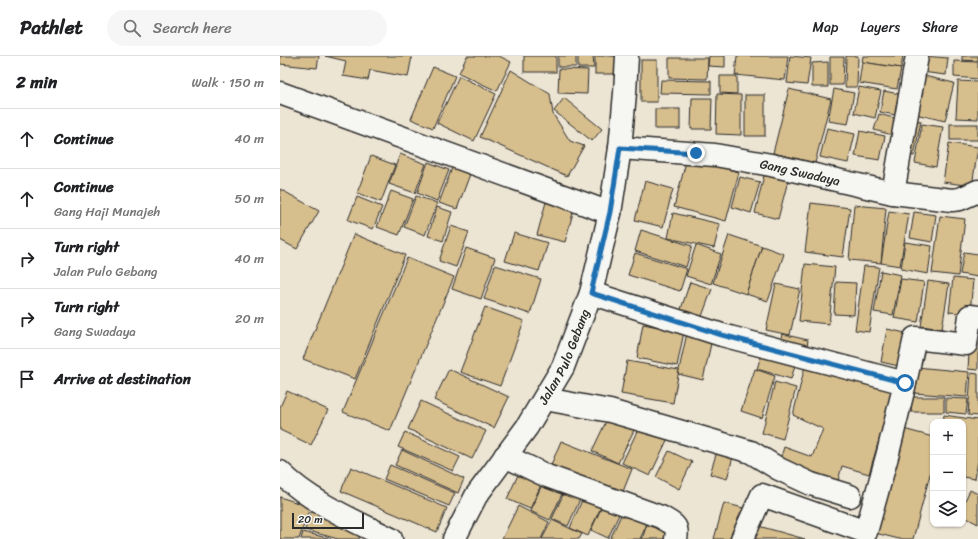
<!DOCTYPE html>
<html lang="en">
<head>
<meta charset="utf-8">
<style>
	:root { --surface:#fff; --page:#f6f6f6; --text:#202124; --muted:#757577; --line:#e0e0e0 }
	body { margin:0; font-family:Sriracha,sans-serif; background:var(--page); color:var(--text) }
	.controls { position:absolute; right:12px; bottom:12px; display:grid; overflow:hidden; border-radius:8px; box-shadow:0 1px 3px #0004 }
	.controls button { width:36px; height:36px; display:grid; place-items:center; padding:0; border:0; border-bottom:1px solid var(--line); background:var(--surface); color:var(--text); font:20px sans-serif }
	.scale { position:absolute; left:12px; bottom:10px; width:72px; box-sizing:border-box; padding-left:4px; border:2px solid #2b2b2b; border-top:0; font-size:11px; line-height:14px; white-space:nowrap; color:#2b2b2b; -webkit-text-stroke:3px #f6f6f2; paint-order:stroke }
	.stop { position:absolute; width:12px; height:12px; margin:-9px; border:3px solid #1f6fb2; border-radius:50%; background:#fff }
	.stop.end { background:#1f6fb2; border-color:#fff; box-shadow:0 1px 4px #0008 }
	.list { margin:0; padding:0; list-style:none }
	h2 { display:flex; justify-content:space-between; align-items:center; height:52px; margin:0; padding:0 16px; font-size:17px }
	h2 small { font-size:13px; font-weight:400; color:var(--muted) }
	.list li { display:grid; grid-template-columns:26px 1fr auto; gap:12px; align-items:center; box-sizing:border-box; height:60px; padding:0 16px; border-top:1px solid var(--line) }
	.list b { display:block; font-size:15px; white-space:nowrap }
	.list p { margin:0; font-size:13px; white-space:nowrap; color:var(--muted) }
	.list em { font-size:13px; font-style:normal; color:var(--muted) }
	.icon { flex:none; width:22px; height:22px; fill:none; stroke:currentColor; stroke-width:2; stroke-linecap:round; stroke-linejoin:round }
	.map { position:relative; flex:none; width:698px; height:483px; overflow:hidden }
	header { display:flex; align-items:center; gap:24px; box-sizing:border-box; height:56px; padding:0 20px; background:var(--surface); border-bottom:1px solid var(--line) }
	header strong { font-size:19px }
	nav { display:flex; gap:22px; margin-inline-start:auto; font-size:14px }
	.search { width:280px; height:36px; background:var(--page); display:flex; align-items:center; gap:10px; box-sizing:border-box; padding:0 14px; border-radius:22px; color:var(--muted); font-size:15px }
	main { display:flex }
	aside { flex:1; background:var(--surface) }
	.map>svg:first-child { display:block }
</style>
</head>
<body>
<header>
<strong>Pathlet</strong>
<div class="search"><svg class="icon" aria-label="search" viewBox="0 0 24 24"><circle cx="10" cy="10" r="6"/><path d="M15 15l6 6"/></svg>Search here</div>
<nav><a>Map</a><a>Layers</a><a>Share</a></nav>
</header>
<main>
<aside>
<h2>2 min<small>Walk · 150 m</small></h2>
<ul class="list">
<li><svg class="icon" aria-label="ahead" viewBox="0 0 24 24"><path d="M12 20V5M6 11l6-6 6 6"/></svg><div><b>Continue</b></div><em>40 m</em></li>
<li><svg class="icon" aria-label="ahead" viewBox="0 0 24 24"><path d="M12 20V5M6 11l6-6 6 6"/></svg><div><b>Continue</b><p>Gang Haji Munajeh</p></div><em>50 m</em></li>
<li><svg class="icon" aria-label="right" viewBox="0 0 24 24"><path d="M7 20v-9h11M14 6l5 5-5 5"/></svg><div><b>Turn right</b><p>Jalan Pulo Gebang</p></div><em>40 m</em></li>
<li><svg class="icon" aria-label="right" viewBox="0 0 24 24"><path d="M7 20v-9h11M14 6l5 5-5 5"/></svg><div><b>Turn right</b><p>Gang Swadaya</p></div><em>20 m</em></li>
<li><svg class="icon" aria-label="arrive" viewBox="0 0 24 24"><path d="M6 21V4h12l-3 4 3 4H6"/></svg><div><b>Arrive at destination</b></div></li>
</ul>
</aside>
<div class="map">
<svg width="698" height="483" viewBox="0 0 698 483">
	<rect width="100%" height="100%" fill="#ede5d4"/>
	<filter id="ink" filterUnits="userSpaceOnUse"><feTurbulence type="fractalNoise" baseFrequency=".025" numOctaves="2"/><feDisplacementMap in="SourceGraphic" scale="8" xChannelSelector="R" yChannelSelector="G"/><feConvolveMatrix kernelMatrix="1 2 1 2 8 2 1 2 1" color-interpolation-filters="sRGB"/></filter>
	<g filter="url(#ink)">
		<g fill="#d7be8d" stroke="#2b2b2b">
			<path d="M0 0H39L37 12 0 8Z"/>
			<path d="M45 0H132L128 21 90 14 88 24 63 20 66 5Z"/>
			<path d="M187 0H219L231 6 217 35 179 17Z"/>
			<rect x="244" y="0" width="32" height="16"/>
			<rect x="278" y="0" width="18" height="11"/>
			<path d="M298 0H313L314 12H298Z"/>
			<rect x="315" y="0" width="22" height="18"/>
			<path d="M429 0H445V11L428 10Z"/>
			<path d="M457 0H508L505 24 455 19Z"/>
			<path d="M510 0 531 2 527 29 507 27Z"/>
			<path d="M566 0H578L577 31H565Z"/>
			<path d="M583 0H623L621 12 582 6Z"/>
			<path d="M643 0 668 2 666 19 641 16Z"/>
			<path d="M682 0H698V5L682 4Z"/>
			<path d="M550 1H564L563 29H550Z"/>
			<path d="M389 2H428L427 23 389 22Z"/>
			<rect x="361" y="4" width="16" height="42"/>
			<path d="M674 5 698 6V23L674 21Z"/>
			<path d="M548 6V31H532V7Z"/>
			<path d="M582 6 621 12 617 33 579 27Z"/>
			<path d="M153 11 175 20 153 72 131 63Z"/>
			<path d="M279 13 308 14 307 38 278 37Z"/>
			<path d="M231 14 270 38 273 58 290 85 304 90 287 120 200 81Z"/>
			<path d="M640 19 674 27 665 65 631 57Z"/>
			<path d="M179 20 216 38 194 85 157 67Z"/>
			<path d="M440 20H457V38L440 37Z"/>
			<path d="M381 24 431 25V38L380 37Z"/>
			<path d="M678 25 698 26V63L676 62Z"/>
			<path d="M579 31 601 35 595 62 574 57Z"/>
			<path d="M509 33 551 43 535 107 493 97Z"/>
			<path d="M554 33 574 37 568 68 548 65Z"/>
			<path d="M604 35 629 40 625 61 600 56Z"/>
			<path d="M437 38 461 39V79L436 78Z"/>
			<rect x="465" y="39" width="20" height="41"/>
			<path d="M284 42 322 73 312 85 274 55Z"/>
			<path d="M412 42H432L431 73H411Z"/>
			<rect x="375" y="53" width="25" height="20"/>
			<path d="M599 58 621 64 616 80 594 74Z"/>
			<path d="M627 63 641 65 634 100 620 97Z"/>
			<path d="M642 68 663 71 656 111 635 107Z"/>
			<rect x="670" y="68" width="28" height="16"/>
			<path d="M547 72 575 78 568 107 540 101Z"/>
			<path d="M580 75 605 80 600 104 575 100Z"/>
			<path d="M669 87 698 91 692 130 663 126Z"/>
			<path d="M120 98 146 108 135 137 109 128Z"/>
			<path d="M91 100 115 109 101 146 77 137Z"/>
			<path d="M407 102 459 116 446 165 394 151Z"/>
			<path d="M148 106 169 114 157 145 137 137Z"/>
			<path d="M486 111 510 117 498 163 475 157Z"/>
			<path d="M172 112 190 118 177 153 159 147Z"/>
			<path d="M460 121 480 126 471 157 452 151Z"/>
			<path d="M365 125 393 133 383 171 355 164Z"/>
			<path d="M0 133 39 155 17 193 0 184Z"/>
			<path d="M111 135 133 143 119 179 97 171Z"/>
			<path d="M136 140 157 147 145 179 124 171Z"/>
			<path d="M77 141 102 151 93 173 68 164Z"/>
			<path d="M266 146 294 153 285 186 257 179Z"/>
			<path d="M531 147 570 152 563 201 525 196Z"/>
			<path d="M574 149 606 152 601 207 569 204Z"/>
			<path d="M157 151 172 156 163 185 148 180Z"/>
			<path d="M609 155 629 158 620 210 601 207Z"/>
			<path d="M634 156 656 159 652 186 630 182Z"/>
			<path d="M393 157 440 168 434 192 388 182Z"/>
			<path d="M660 160 685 163 678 220 652 217Z"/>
			<path d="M171 170 189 176 176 211 159 205Z"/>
			<path d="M361 174 412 190 406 211 355 195Z"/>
			<path d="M234 177 268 187 259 215 225 205Z"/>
			<path d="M74 178 125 199 75 323 23 303Z"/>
			<path d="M449 179 482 190 466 238 433 227Z"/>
			<path d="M625 186 652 190 648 218 621 213Z"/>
			<path d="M416 189 441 198 431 228 406 220Z"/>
			<path d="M482 190 504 198 488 245 466 238Z"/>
			<path d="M186 192 215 202 201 243 172 233Z"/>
			<path d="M684 196 698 198V221L680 218Z"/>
			<path d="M355 197 407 213 400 235 348 219Z"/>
			<path d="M127 202 174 221 110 375 63 356Z"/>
			<path d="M525 208 555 211 549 268 519 265Z"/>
			<path d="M215 209 261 223 250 258 204 243Z"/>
			<path d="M584 210 599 211 589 276 575 274Z"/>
			<path d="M601 215 621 219 613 259 594 256Z"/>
			<path d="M673 222 693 224 690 258 669 256Z"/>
			<path d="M621 223 644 226 638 266 614 262Z"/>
			<path d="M648 225 669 228 662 273 641 270Z"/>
			<path d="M410 226 432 233 421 263 400 256Z"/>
			<path d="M556 226 576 227 574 259 554 258Z"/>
			<path d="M496 228 520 233 510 279 486 274Z"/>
			<path d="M205 251 244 265 220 330 180 316Z"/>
			<path d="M363 268 404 276 397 310 357 302Z"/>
			<path d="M607 273 630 278 623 311 601 306Z"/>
			<path d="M407 277 432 283 423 324 398 318Z"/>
			<path d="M502 278 528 284 526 297 499 292Z"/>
			<path d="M690 281H698V314L688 313Z"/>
			<path d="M482 296 516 306 511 323 477 313Z"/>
			<path d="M347 305 399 314 393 347 341 338Z"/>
			<path d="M526 306 614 333 589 418 562 410 558 425 500 404 504 391 532 401 543 373 513 359Z"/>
			<path d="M636 311 689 316 687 341 634 337Z"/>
			<path d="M169 313 229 341 214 372 154 344Z"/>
			<path d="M475 313 495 320 482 362 461 355Z"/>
			<path d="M691 317 698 318V360L688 359Z"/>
			<path d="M495 326 516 332 503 383 482 377Z"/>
			<path d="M7 335 48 354 31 389 0 374V351Z"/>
			<rect x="631" y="341" width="33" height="15"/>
			<path d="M666 342 688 343 686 358 666 356Z"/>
			<path d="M141 345 206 375 192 403 128 373Z"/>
			<path d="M330 357 356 370 338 407 312 395Z"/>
			<path d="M664 359 698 364V404L695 423 683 421V366H663Z"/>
			<path d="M361 367 389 380 370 420 342 407Z"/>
			<path d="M620 372 653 381V407L633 483H619L591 476Z"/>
			<path d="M125 376 180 401 173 415 118 391Z"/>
			<path d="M281 385 352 413 342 438 271 409Z"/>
			<path d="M438 392 454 397 447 423 430 418Z"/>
			<path d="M122 394 184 423 178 437 115 409Z"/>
			<path d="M389 395 412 406 399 433 376 421Z"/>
			<path d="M110 409 175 437 169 450 104 423Z"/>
			<path d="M242 410 265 420 250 453 227 443Z"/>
			<path d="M71 411 167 452 157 476 61 435Z"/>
			<path d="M266 420 286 429 270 464 250 455Z"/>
			<path d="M286 432 302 439 288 470 272 463Z"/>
			<path d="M690 434 698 438V468L683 460V449Z"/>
			<path d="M306 435 324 444 308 480 290 472Z"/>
			<path d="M0 441 30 451 19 483H0Z"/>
			<path d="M326 442 343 450 328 482 311 474Z"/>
			<path d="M444 447 467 453 458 483H434Z"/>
			<path d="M238 450 269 466 261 483H222Z"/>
			<path d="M31 456 83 470 79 483H58L25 474Z"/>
			<path d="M342 457 367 468 360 483H330Z"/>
			<path d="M369 462 394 470 390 483H362Z"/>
			<path d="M272 464 302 478 299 483H262Z"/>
			<path d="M475 469 525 483H472Z"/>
			<path d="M23 476 51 483H21Z"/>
		</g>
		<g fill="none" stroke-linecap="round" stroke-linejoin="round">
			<defs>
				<g id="minor">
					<path d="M0 37 330 157"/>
					<path id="s1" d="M340 92 435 99 491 109 613 137 672 144 680 143 698 135"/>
					<path d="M613 137 637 0"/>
					<path d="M311 237 442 279 625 327 608 397 586 476 482 439 462 483"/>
					<path d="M625 327 635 282 686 288 690 260 698 261"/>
					<path d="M265 343 330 355 471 396 499 413 531 428 570 440"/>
					<path d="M225 400 267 420 381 461C392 468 399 468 396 483"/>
					<path d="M0 416C30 446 73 464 111 483"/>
				</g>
				<g id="major">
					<path id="s2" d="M174 483 196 440 247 371 283 311 311 237 330 157 340 92 345 37 347 0"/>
				</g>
			</defs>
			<use href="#minor" stroke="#2b2b2b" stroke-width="25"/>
			<use href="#major" stroke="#2b2b2b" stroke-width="25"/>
			<use href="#minor" stroke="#f6f6f2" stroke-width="22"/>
			<use href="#major" stroke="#f6f6f2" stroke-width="22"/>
		</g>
	</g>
	<g fill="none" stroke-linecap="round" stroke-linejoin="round" filter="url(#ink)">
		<path stroke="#1f6fb2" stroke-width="5" d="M416 97 340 92 330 156 311 237 442 279 625 327"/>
	</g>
	<g text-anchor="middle" stroke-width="3" stroke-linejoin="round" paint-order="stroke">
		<g font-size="13" fill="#2b2b2b" stroke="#f6f6f2">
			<text dy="5" stroke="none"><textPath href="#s1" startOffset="182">Gang Swadaya</textPath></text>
			<text dy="5" stroke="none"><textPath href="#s2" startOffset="214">Jalan Pulo Gebang</textPath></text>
		</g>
	</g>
</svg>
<div class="controls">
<button>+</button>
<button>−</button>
<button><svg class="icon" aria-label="layers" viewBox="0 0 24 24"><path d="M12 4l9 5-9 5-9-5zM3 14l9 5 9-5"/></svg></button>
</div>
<div class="scale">20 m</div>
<div class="stop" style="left:625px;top:327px"></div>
<div class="stop end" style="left:416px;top:97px"></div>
</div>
</main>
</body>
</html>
